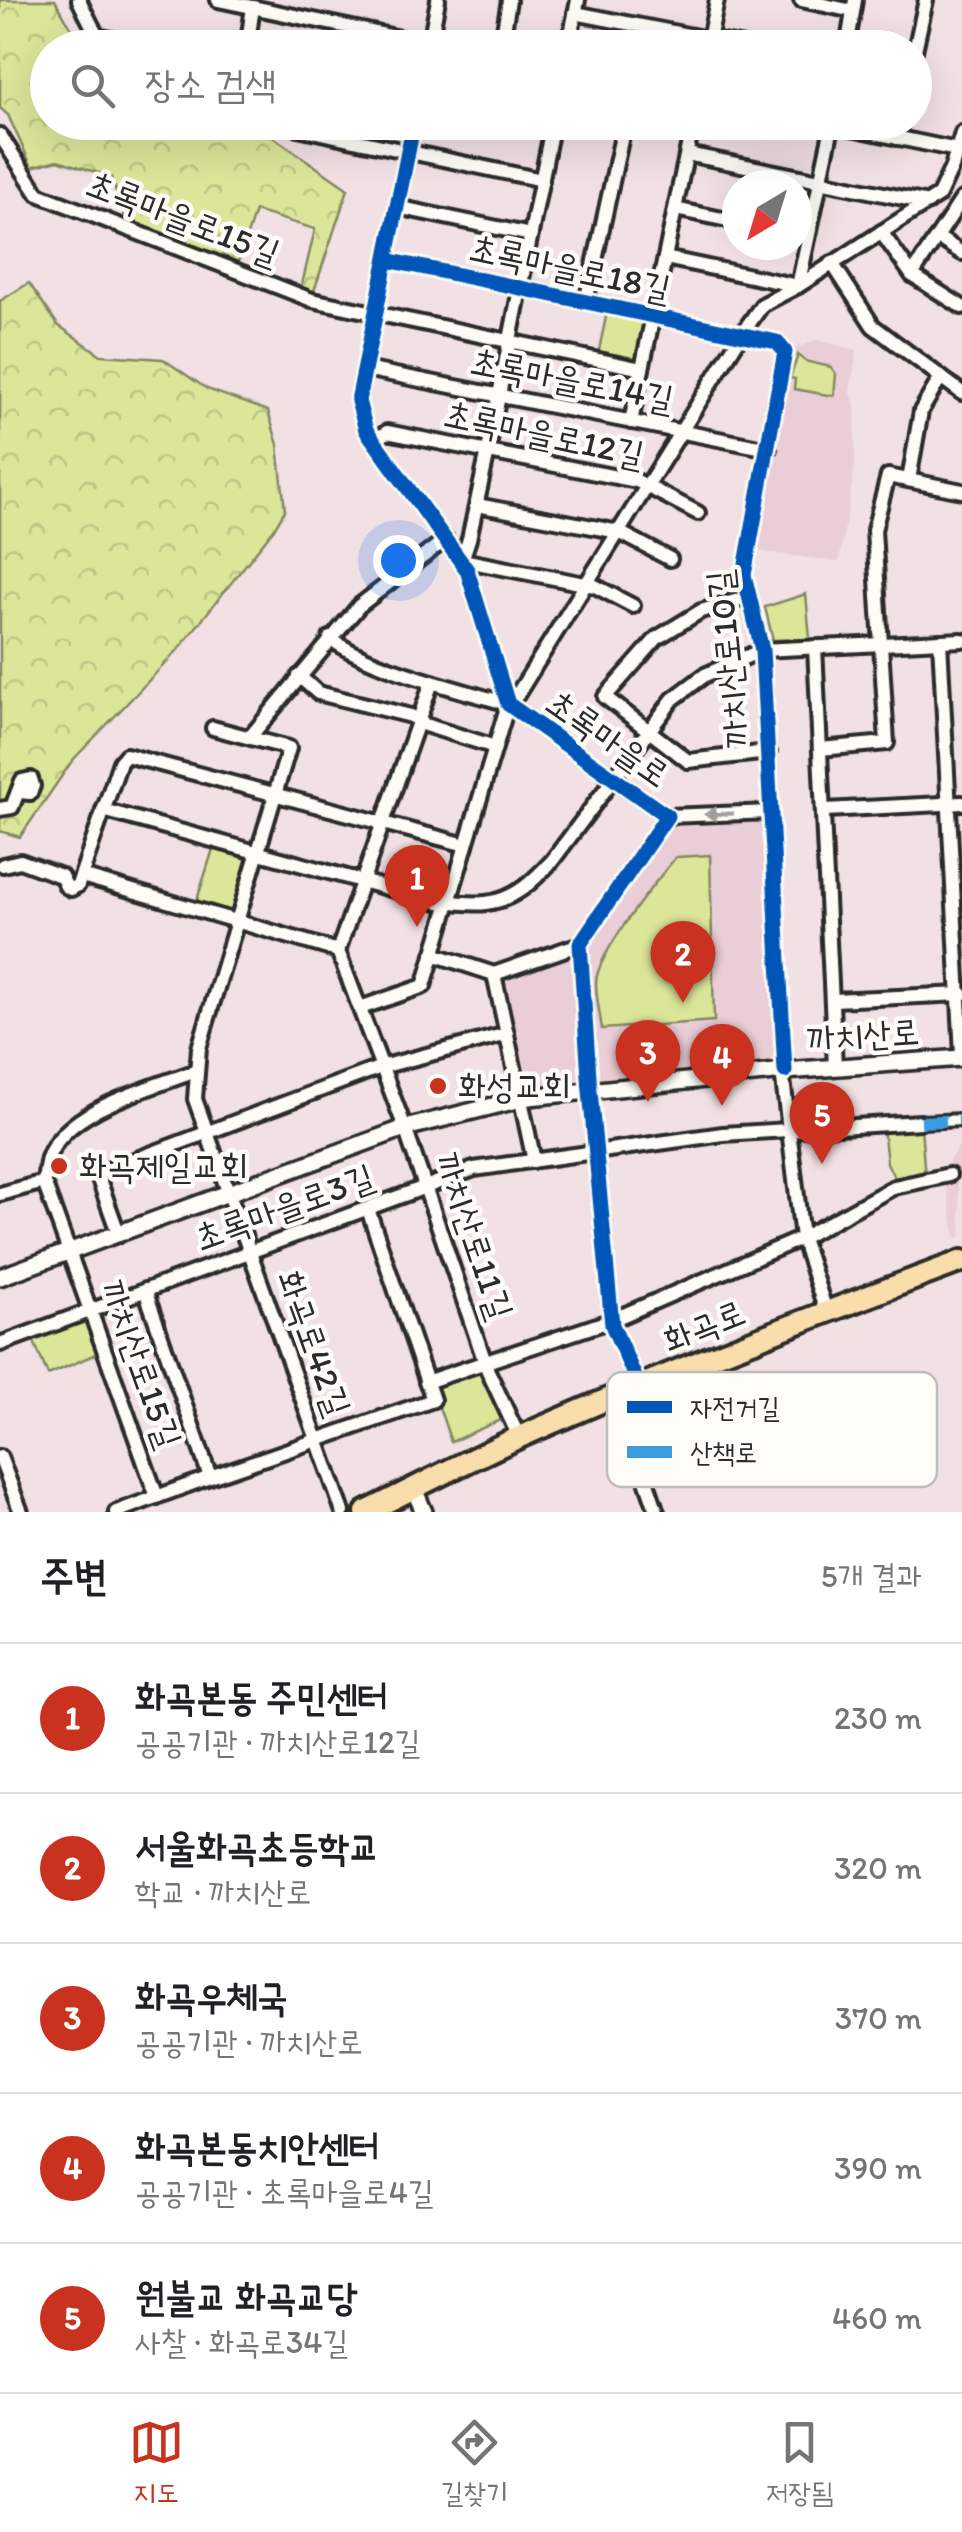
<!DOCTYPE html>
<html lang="ko">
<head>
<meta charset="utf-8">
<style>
	:root { --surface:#fff; --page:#f6f6f6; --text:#202124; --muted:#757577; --line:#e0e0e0; --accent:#c8321e }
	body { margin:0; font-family:Itim,"Poor Story",sans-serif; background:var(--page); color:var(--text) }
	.compass { position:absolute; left:722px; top:170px; width:90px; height:90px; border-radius:50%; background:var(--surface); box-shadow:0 10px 40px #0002; rotate:218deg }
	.you { position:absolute; left:398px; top:560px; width:35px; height:35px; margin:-25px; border:8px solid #fff; border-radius:50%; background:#1a73e8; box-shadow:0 0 0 15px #1a73e833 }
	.badge { display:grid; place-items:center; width:65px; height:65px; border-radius:50%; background:var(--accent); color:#fff; font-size:32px; font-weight:700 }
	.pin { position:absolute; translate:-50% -82px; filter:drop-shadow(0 2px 5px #0008) }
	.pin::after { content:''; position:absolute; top:52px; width:35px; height:30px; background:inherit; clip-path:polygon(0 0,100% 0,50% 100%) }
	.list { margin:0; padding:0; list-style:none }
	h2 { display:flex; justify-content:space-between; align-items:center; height:130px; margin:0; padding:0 40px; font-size:42px }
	h2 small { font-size:32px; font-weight:400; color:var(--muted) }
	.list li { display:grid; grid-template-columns:65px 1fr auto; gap:30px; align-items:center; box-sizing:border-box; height:150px; padding:0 40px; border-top:2px solid var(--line) }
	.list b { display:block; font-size:38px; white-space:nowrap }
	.list p { margin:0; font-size:32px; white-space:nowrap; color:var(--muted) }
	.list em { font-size:32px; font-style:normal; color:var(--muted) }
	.icon { flex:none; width:55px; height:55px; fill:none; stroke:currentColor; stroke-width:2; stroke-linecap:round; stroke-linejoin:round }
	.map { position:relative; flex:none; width:962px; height:1512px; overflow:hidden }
	.search { position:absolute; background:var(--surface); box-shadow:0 10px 40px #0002; left:30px; right:30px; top:30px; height:110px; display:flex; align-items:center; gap:25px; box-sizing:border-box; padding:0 35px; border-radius:55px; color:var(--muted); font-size:38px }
	.sheet { height:880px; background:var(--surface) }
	nav { display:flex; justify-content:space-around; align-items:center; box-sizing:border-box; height:140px; border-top:2px solid var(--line); background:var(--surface); font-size:28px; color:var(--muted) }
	nav a { display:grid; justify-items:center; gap:5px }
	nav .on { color:var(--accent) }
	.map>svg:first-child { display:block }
</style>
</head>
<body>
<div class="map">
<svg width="962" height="1512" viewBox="0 0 962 1512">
	<defs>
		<pattern id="forest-crowns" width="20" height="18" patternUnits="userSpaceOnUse" patternTransform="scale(2.5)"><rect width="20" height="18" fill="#dbe699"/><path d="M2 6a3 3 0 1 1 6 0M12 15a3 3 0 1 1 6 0" fill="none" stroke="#bcc584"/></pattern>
	</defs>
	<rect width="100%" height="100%" fill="#f1e0e4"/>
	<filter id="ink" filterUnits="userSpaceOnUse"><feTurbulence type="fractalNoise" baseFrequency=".01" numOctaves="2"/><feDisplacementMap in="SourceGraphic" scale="20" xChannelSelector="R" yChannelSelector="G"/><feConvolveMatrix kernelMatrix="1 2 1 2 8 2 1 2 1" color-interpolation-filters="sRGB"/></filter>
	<g filter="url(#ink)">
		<g fill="#e9cdd7">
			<path d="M817 340 857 350 850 390 855 406V465L839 562 758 551 791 350Z"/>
			<path d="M763 818 777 1063 599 1079 587 944 669 825Z"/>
			<path d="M570 954 579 1082 525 1089 502 979Z"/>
			<path d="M962 1069V1169L957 1172 962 1236 956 1238 943 1170 959 1145 958 1070Z"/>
		</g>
		<g fill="url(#forest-crowns)" stroke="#838862" stroke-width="2.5">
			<path d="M0 0H55L82 47 48 48V122L253 123 348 189 313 294 301 289 315 229 255 211 238 263 126 220 111 177 58 160 32 167 8 115 0 108Z"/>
			<path d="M29 283 58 325 101 355 163 359 207 389 268 411 278 445 285 510 274 529 178 650 72 761 20 837 0 831V301Z"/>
		</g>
		<g fill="#dbe699" stroke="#838862" stroke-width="2.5">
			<path d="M607 312 645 321 636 364 598 355Z"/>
			<path d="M798 355 805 361 831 367 836 374 834 396 794 389 795 379 790 378Z"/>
			<path d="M806 594 810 639 773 640 765 607Z"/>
			<path d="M213 849 251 859 234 913 196 903Z"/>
			<path d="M710 855 714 1021 602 1029C600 1014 596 998 596 982 597 954 656 881 676 857Z"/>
			<path d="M921 1126 925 1179 898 1185 887 1163 883 1128Z"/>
			<path d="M85 1317 98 1353 48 1375 32 1337Z"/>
			<path d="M482 1369 505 1418 451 1442 431 1384Z"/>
		</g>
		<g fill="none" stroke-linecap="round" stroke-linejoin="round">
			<defs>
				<path id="pedestrian" d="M921 1122 962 1120"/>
				<g id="minor">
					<path d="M79 0 97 36 153 48"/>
					<path d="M218 0 448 48"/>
					<path d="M801 0 853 11"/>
					<path d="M575 13 754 48"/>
					<path d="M708 45 717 0"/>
					<path d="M247 48 253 7"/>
					<path d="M429 48 438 0"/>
					<path d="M501 48 509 0"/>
					<path d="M568 48 578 0"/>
					<path d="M847 48 855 0"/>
					<path d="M914 55 926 0"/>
					<path d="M414 122 358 401 366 430 467 570 508 704 667 816 580 944 590 1091 612 1325 639 1386"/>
					<path d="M553 122 488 451 469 539 462 560 595 586 633 606"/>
					<path d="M822 122 962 151"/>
					<path d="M293 127 542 180"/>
					<path d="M0 135 38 194 312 300 642 369"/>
					<path d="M897 138 901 122"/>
					<path d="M687 154 928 203"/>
					<path d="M397 207 531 235"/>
					<path d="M675 209 737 222"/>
					<path d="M881 232 912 275 962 307"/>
					<path d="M937 237 962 253"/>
					<path d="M665 258 798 286 833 122"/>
					<path d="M387 260 777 342 785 352 744 575 762 650 785 1071"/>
					<path d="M832 263 873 326 962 393"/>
					<path d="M912 275 962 199"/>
					<path d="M586 302 625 122"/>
					<path d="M365 369 769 449"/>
					<path d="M631 422 693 122"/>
					<path d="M374 441 387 432 637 481 698 513"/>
					<path d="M909 480 921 411 941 377"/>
					<path d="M477 505 619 532 670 559"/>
					<path d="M749 597 701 611 657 638 605 697 688 761 769 752"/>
					<path d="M330 638C365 667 461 690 508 704"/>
					<path d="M940 641 962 1055"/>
					<path d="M815 647 835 1067"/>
					<path d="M299 676 318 693 411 716 425 725 495 747"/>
					<path d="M432 682 338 951 405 1128 488 1371 519 1437"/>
					<path d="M213 728 289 748 199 1048 195 1099 343 1512"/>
					<path d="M250 737 359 606 446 539"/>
					<path d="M820 749 887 743 874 530 888 476 962 491"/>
					<path d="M0 809 12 807 22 781 31 779 33 786 30 793 20 792"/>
					<path d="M103 810 438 902C454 901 471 905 486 903 515 900 533 881 552 861L673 699 705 675 762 650 962 640"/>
					<path d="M825 810 962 803"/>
					<path d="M667 816 771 812"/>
					<path d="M3 865 20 861 61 876 66 886 71 889 78 885 120 762 126 755 466 845"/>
					<path d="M82 876 338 951"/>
					<path d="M433 954 494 974 580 944"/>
					<path d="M494 974 534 1161"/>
					<path d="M833 1000 962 994"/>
					<path d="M360 1008 424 986 508 704 517 695 741 335 762 305 798 286 939 195 952 167 962 133"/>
					<path d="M782 1071 802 1238 826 1311"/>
					<path d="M0 1194 44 1182"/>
					<path d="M119 1235 97 1174 381 1067 507 1034"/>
					<path d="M0 1344 474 1169 723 1134 921 1122"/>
					<path d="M426 1382 612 1320 802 1238 894 1187 949 1175"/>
					<path d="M617 1395 657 1512"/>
					<path d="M0 1457 21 1512"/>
					<path d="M210 1477 433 1400 368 1209"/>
					<path d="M157 1497 44 1182C45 1175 46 1166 48 1158 65 1109 152 1088 196 1071"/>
					<path d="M116 1512 210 1477 145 1290"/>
				</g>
				<g id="tertiary">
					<path d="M0 1277 405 1128 529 1097 785 1071 962 1058"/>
					<path d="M414 1489 424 1512"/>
				</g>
				<path id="primary" d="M366 1512C419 1486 470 1459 524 1435 667 1372 815 1316 962 1261"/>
			</defs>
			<use href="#pedestrian" stroke="#2b2b2b" stroke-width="18"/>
			<use href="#minor" stroke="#2b2b2b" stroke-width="20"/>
			<use href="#tertiary" stroke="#2b2b2b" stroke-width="22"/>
			<use href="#primary" stroke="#2b2b2b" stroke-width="28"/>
			<use href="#pedestrian" stroke="#fdfcf7" stroke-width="10"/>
			<use href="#minor" stroke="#fdfcf7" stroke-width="12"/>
			<use href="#tertiary" stroke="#fdfcf7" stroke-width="15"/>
			<use href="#primary" stroke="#f9deab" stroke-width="20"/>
			<path stroke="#3d9ce1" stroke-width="12" stroke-dasharray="25 12" stroke-linecap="butt" d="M921 1122 962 1120"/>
			<defs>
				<g id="cycleway">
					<path d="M414 122 358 401 366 430 467 570 508 704 667 816 580 944 590 1091 612 1325 639 1386"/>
					<path d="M387 260 777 342 785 352 744 575 762 650 785 1071"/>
				</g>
			</defs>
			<use href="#cycleway" stroke="#fdfcf7" stroke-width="21"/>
			<use href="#cycleway" stroke="#0057b8" stroke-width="15"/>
		</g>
		<defs><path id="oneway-solid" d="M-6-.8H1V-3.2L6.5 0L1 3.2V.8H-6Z" transform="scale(2.5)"/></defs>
		<use fill="#9e9e9b" href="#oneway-solid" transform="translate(719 814) rotate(178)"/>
	</g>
	<g fill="#c8321e" stroke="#fdfcf7" stroke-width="4">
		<circle cx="438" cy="1086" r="10"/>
		<circle cx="59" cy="1166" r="10"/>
	</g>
	<g text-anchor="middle" stroke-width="9" stroke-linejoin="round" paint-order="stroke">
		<g font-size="35" fill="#2b2b2b" stroke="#fdfcf7">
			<text transform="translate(183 218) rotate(21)" y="12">초록마을로15길</text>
			<text transform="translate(570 268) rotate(12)" y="12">초록마을로18길</text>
			<text transform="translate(572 380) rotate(11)" y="12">초록마을로14길</text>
			<text transform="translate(544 434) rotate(12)" y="12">초록마을로12길</text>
			<text transform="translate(728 659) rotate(-96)" y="12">까치산로10길</text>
			<text transform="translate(608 738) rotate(35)" y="12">초록마을로</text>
			<text transform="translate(863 1035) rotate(-4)" y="12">까치산로</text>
			<text transform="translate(284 1207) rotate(-20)" y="12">초록마을로3길</text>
			<text transform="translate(474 1236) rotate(71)" y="12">까치산로11길</text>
			<text transform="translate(704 1326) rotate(-22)" y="12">화곡로</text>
			<text transform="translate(314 1343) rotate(70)" y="12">화곡로42길</text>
			<text transform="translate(141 1364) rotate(70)" y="12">까치산로15길</text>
		</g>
		<g font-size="35" fill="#2b2b2b" stroke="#fdfcf7" text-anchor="start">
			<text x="458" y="1098">화성교회</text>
			<text x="79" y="1178">화곡제일교회</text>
		</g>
	</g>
	<rect x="607" y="1372" width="330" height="115" rx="15" fill="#fdfcf7" stroke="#bebdba" stroke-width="2.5"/>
	<rect x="627" y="1401" width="45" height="12" fill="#0057b8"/>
	<rect x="627" y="1446" width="45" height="12" fill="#3d9ce1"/>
	<g font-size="28" fill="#2b2b2b">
		<text x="690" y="1417">자전거길</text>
		<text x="690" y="1462">산책로</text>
	</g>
</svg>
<svg class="compass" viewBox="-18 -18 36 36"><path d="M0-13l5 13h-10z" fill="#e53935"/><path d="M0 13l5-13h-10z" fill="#757577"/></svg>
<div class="you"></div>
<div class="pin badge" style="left:417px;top:927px">1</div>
<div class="pin badge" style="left:683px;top:1003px">2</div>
<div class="pin badge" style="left:648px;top:1102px">3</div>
<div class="pin badge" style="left:722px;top:1106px">4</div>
<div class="pin badge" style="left:822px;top:1164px">5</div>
<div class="search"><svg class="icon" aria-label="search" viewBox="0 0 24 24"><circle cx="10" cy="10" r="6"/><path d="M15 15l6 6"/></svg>장소 검색</div>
</div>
<section class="sheet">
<h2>주변<small>5개 결과</small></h2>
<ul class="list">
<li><span class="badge">1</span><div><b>화곡본동 주민센터</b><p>공공기관 · 까치산로12길</p></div><em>230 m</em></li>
<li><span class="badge">2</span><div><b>서울화곡초등학교</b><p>학교 · 까치산로</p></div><em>320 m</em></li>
<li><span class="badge">3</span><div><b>화곡우체국</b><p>공공기관 · 까치산로</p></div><em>370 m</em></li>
<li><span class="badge">4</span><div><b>화곡본동치안센터</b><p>공공기관 · 초록마을로4길</p></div><em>390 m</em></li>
<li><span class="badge">5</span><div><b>원불교 화곡교당</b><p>사찰 · 화곡로34길</p></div><em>460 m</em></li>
</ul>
</section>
<nav>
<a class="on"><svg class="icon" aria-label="map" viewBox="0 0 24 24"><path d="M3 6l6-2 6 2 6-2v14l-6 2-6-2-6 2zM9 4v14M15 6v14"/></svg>지도</a>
<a><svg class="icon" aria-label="directions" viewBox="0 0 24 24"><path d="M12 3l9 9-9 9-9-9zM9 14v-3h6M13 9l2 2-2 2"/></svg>길찾기</a>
<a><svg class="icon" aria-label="saved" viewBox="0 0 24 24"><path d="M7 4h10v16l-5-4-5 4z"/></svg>저장됨</a>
</nav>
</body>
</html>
